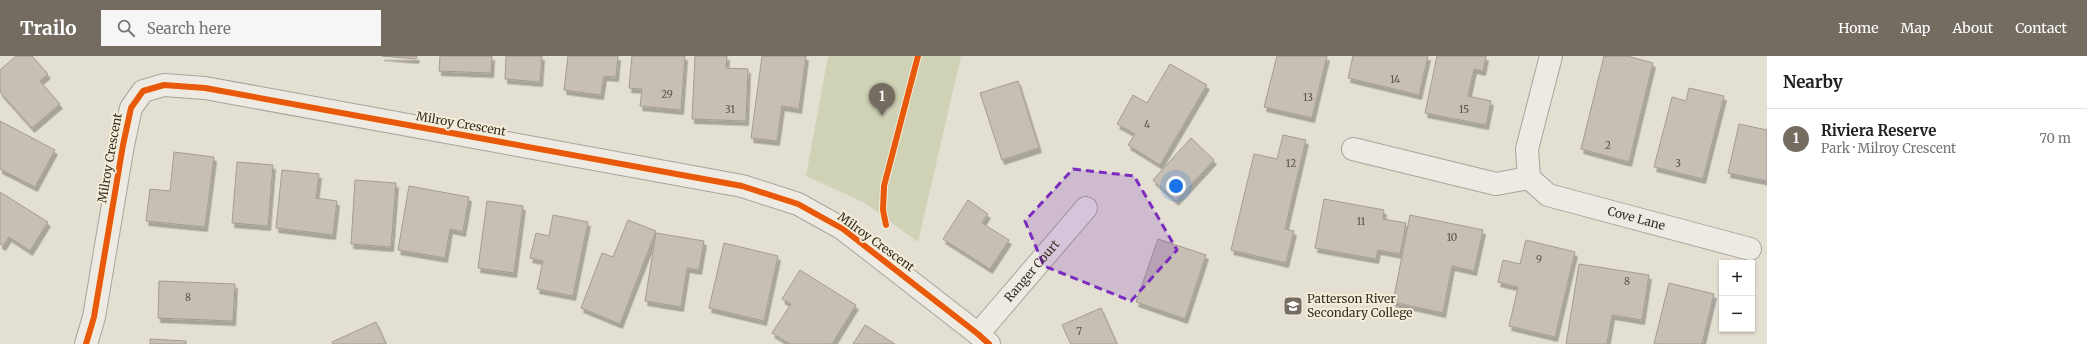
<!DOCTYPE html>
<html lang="en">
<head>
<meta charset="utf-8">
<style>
	:root { --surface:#fff; --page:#f6f6f6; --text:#202124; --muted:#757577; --line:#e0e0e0; --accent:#746c60 }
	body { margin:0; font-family:Merriweather,serif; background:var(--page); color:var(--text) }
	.controls { position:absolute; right:12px; bottom:12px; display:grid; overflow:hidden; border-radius:0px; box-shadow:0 1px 3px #0004 }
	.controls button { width:36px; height:36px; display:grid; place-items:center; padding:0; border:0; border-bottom:1px solid var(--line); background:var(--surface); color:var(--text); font:20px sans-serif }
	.you { position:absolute; left:1176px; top:130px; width:14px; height:14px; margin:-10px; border:3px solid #fff; border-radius:50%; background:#1a73e8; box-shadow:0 0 0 6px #1a73e833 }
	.badge { display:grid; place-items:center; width:26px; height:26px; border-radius:50%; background:var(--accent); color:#fff; font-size:13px; font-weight:700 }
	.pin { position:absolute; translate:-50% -33px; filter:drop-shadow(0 1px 2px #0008) }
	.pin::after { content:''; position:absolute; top:21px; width:14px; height:12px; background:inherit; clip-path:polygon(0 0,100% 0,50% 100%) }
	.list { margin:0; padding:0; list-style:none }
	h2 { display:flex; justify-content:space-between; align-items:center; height:52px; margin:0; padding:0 16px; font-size:17px }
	h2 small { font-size:13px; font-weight:400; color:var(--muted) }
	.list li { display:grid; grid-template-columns:26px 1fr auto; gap:12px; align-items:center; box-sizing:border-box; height:60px; padding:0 16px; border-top:1px solid var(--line) }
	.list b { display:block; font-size:15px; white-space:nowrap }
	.list p { margin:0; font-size:13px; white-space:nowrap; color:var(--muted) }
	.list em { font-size:13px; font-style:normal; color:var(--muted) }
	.icon { flex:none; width:22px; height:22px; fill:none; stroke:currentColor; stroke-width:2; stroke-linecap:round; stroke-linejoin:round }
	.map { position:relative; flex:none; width:1767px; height:288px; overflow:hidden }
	header { display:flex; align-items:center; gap:24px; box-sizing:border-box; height:56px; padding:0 20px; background:var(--accent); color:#fff }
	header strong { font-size:19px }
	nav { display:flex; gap:22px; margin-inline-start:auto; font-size:14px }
	.search { width:280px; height:36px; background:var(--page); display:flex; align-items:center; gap:10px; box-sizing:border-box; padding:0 14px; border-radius:0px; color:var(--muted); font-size:15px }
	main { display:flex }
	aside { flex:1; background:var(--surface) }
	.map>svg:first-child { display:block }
</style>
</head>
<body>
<header>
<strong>Trailo</strong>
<div class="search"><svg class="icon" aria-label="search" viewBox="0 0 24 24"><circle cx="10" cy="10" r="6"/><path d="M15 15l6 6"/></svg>Search here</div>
<nav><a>Home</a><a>Map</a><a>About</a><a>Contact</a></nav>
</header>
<main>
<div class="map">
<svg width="1767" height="288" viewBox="0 0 1767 288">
	<defs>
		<filter id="shadow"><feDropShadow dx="2.5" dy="4.5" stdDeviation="0" flood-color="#0004"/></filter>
	</defs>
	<rect width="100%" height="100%" fill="#e3dfd2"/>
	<path fill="#d0d2b6" d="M828 0H961L918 186 865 147 806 120Z"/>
	<g fill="#c7bfb3" stroke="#a49c91" filter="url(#shadow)">
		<path d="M16 0H32L48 18 40 25 60 48 32 72 0 36V14Z"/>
		<path d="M382 0H417L416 3Z"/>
		<path d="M440 0H492L491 17 439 15Z"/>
		<path d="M506 0H542L540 26 505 23Z"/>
		<path d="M568 0H618L616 21 604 20 601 39 564 34Z"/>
		<path d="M632 0H685L681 54 640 50 642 33 629 32Z"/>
		<path d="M695 0H727L726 12 748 13 746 65 692 63Z"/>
		<path d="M762 0H806L799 53 782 50 777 85 751 82Z"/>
		<path d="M1277 0H1327L1312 62 1264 51Z"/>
		<path d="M1353 0H1428L1419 39 1348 22Z"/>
		<path d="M1437 0H1486L1483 15 1474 13 1468 40 1491 45 1486 69 1425 57Z"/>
		<path d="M1604 0H1627L1653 7 1629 106 1581 93Z"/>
		<path d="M1170 8 1207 29 1160 109 1128 89 1135 78 1117 68 1133 39 1147 47Z"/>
		<path d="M1018 25 1039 92 1002 104 980 37Z"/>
		<path d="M1689 32 1724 40 1703 123 1654 111 1672 41 1686 45Z"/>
		<path d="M0 65 55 94 35 131 0 113Z"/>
		<path d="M1739 68 1767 74V125L1728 117Z"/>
		<path d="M1283 79 1306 84 1285 173 1294 175 1286 207 1231 194 1254 98 1277 103Z"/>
		<path d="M1191 82 1214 104 1176 145 1153 124Z"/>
		<path d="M174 96 214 101 205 171 146 165 150 133 170 135Z"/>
		<path d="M237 106 273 109 268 170 232 167Z"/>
		<path d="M282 114 319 118 316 142 337 145 333 179 276 172Z"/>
		<path d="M355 124 396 127 391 191 351 188Z"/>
		<path d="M409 130 469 141 463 176 450 173 445 202 398 194Z"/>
		<path d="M0 136 48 166 30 195 9 181 3 190 0 188Z"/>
		<path d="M1324 143 1384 154 1383 163 1406 167 1400 198 1378 194 1376 203 1315 192Z"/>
		<path d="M968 144 988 158 982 167 1009 184 990 213 943 183Z"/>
		<path d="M487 145 523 150 514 217 478 212Z"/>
		<path d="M553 159 588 166 573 240 537 233 543 205 530 202 536 177 549 180Z"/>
		<path d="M1410 159 1483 174 1474 215 1452 210 1443 257 1393 246Z"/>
		<path d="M628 164 656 175 620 268 581 252 602 197 613 201Z"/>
		<path d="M656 177 704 185 699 214 687 212 681 251 645 245Z"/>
		<path d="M1158 183 1206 199 1185 263 1136 246Z"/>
		<path d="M1526 184 1575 196 1555 281 1509 270 1518 231 1498 226 1503 204 1520 208Z"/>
		<path d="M724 187 778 200 764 265 709 252Z"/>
		<path d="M1579 208 1649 219 1642 264 1612 259 1607 288H1566Z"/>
		<path d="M800 214 856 249 832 288H790L772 277 791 248 782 243Z"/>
		<path d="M159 225 235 228 233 265 158 262Z"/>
		<path d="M1669 227 1714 238 1702 288H1654Z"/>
		<path d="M1101 252 1117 288H1071L1062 269Z"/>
		<path d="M376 266 386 288H333L332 286Z"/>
		<path d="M865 269 895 288H853Z"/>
		<path d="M150 283 186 285V288H150Z"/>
	</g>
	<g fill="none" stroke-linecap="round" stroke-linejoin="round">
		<defs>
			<g id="minor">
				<path id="s1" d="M1551 0 1527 93 1529 122 1548 139 1750 193"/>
				<path d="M1353 93 1496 128 1529 122"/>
				<path id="s2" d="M978 278 1086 152"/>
				<path d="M86 288 94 261 123 89 131 52 143 35 164 29 205 32 742 130 798 148 843 173 978 278 989 288"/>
			</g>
		</defs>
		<use href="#minor" stroke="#a9a49a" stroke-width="24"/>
		<use href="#minor" stroke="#eceae2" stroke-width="22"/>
		<defs>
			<g id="cycleway">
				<path d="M886 169 883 154 884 130 918 0"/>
				<path d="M86 288 94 261 123 89 131 52 143 35 164 29 205 32 742 130 798 148 843 173 978 278 989 288"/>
			</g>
		</defs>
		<use href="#cycleway" stroke="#f3edd9" stroke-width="8"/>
		<use href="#cycleway" stroke="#e8590c" stroke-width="6"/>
	</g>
	<path fill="#7b2cbf" fill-opacity="0.2" stroke="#7b2cbf" stroke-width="3" stroke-dasharray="8 5" stroke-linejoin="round" d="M1073 113 1134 120 1177 194 1131 245 1044 210 1025 165Z"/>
	<defs>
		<symbol id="school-square" viewBox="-11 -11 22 22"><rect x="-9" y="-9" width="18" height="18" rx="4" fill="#746c60" stroke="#f3edd9"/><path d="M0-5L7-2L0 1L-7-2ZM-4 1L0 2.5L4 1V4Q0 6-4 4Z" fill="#fff"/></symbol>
	</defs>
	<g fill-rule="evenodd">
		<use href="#school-square" x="1282" y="239" width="22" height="22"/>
	</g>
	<g text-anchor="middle" stroke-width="4" stroke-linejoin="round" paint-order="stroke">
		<g font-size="10" fill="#5c5246">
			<text x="1395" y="27">14</text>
			<text x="667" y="42">29</text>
			<text x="1308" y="45">13</text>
			<text x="730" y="57">31</text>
			<text x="1464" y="57">15</text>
			<text x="1147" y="72">4</text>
			<text x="1608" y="93">2</text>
			<text x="1291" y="111">12</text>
			<text x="1678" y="111">3</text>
			<text x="1361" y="169">11</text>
			<text x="1452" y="185">10</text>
			<text x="1539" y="207">9</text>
			<text x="1627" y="229">8</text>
			<text x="188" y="245">8</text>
			<text x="1079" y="279">7</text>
		</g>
		<g font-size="12" fill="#382e22" stroke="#f3edd9">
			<text transform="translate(461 68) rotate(10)" y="4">Milroy Crescent</text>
			<text transform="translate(110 102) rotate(-80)" y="4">Milroy Crescent</text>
			<text dy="4" stroke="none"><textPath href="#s1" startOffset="242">Cove Lane</textPath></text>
			<text transform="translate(876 186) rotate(36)" y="4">Milroy Crescent</text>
			<text dy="4" stroke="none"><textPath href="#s2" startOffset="83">Ranger Court</textPath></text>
		</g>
		<g font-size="12" fill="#382e22" stroke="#f3edd9" text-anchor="start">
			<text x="1307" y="247">Patterson River<tspan x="1307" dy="14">Secondary College</tspan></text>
		</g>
	</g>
</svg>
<div class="controls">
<button>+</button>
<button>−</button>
</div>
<div class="you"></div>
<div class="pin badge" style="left:882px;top:60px">1</div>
</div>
<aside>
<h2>Nearby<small></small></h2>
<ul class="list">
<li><span class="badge">1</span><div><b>Riviera Reserve</b><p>Park · Milroy Crescent</p></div><em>70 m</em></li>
</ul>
</aside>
</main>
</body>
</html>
